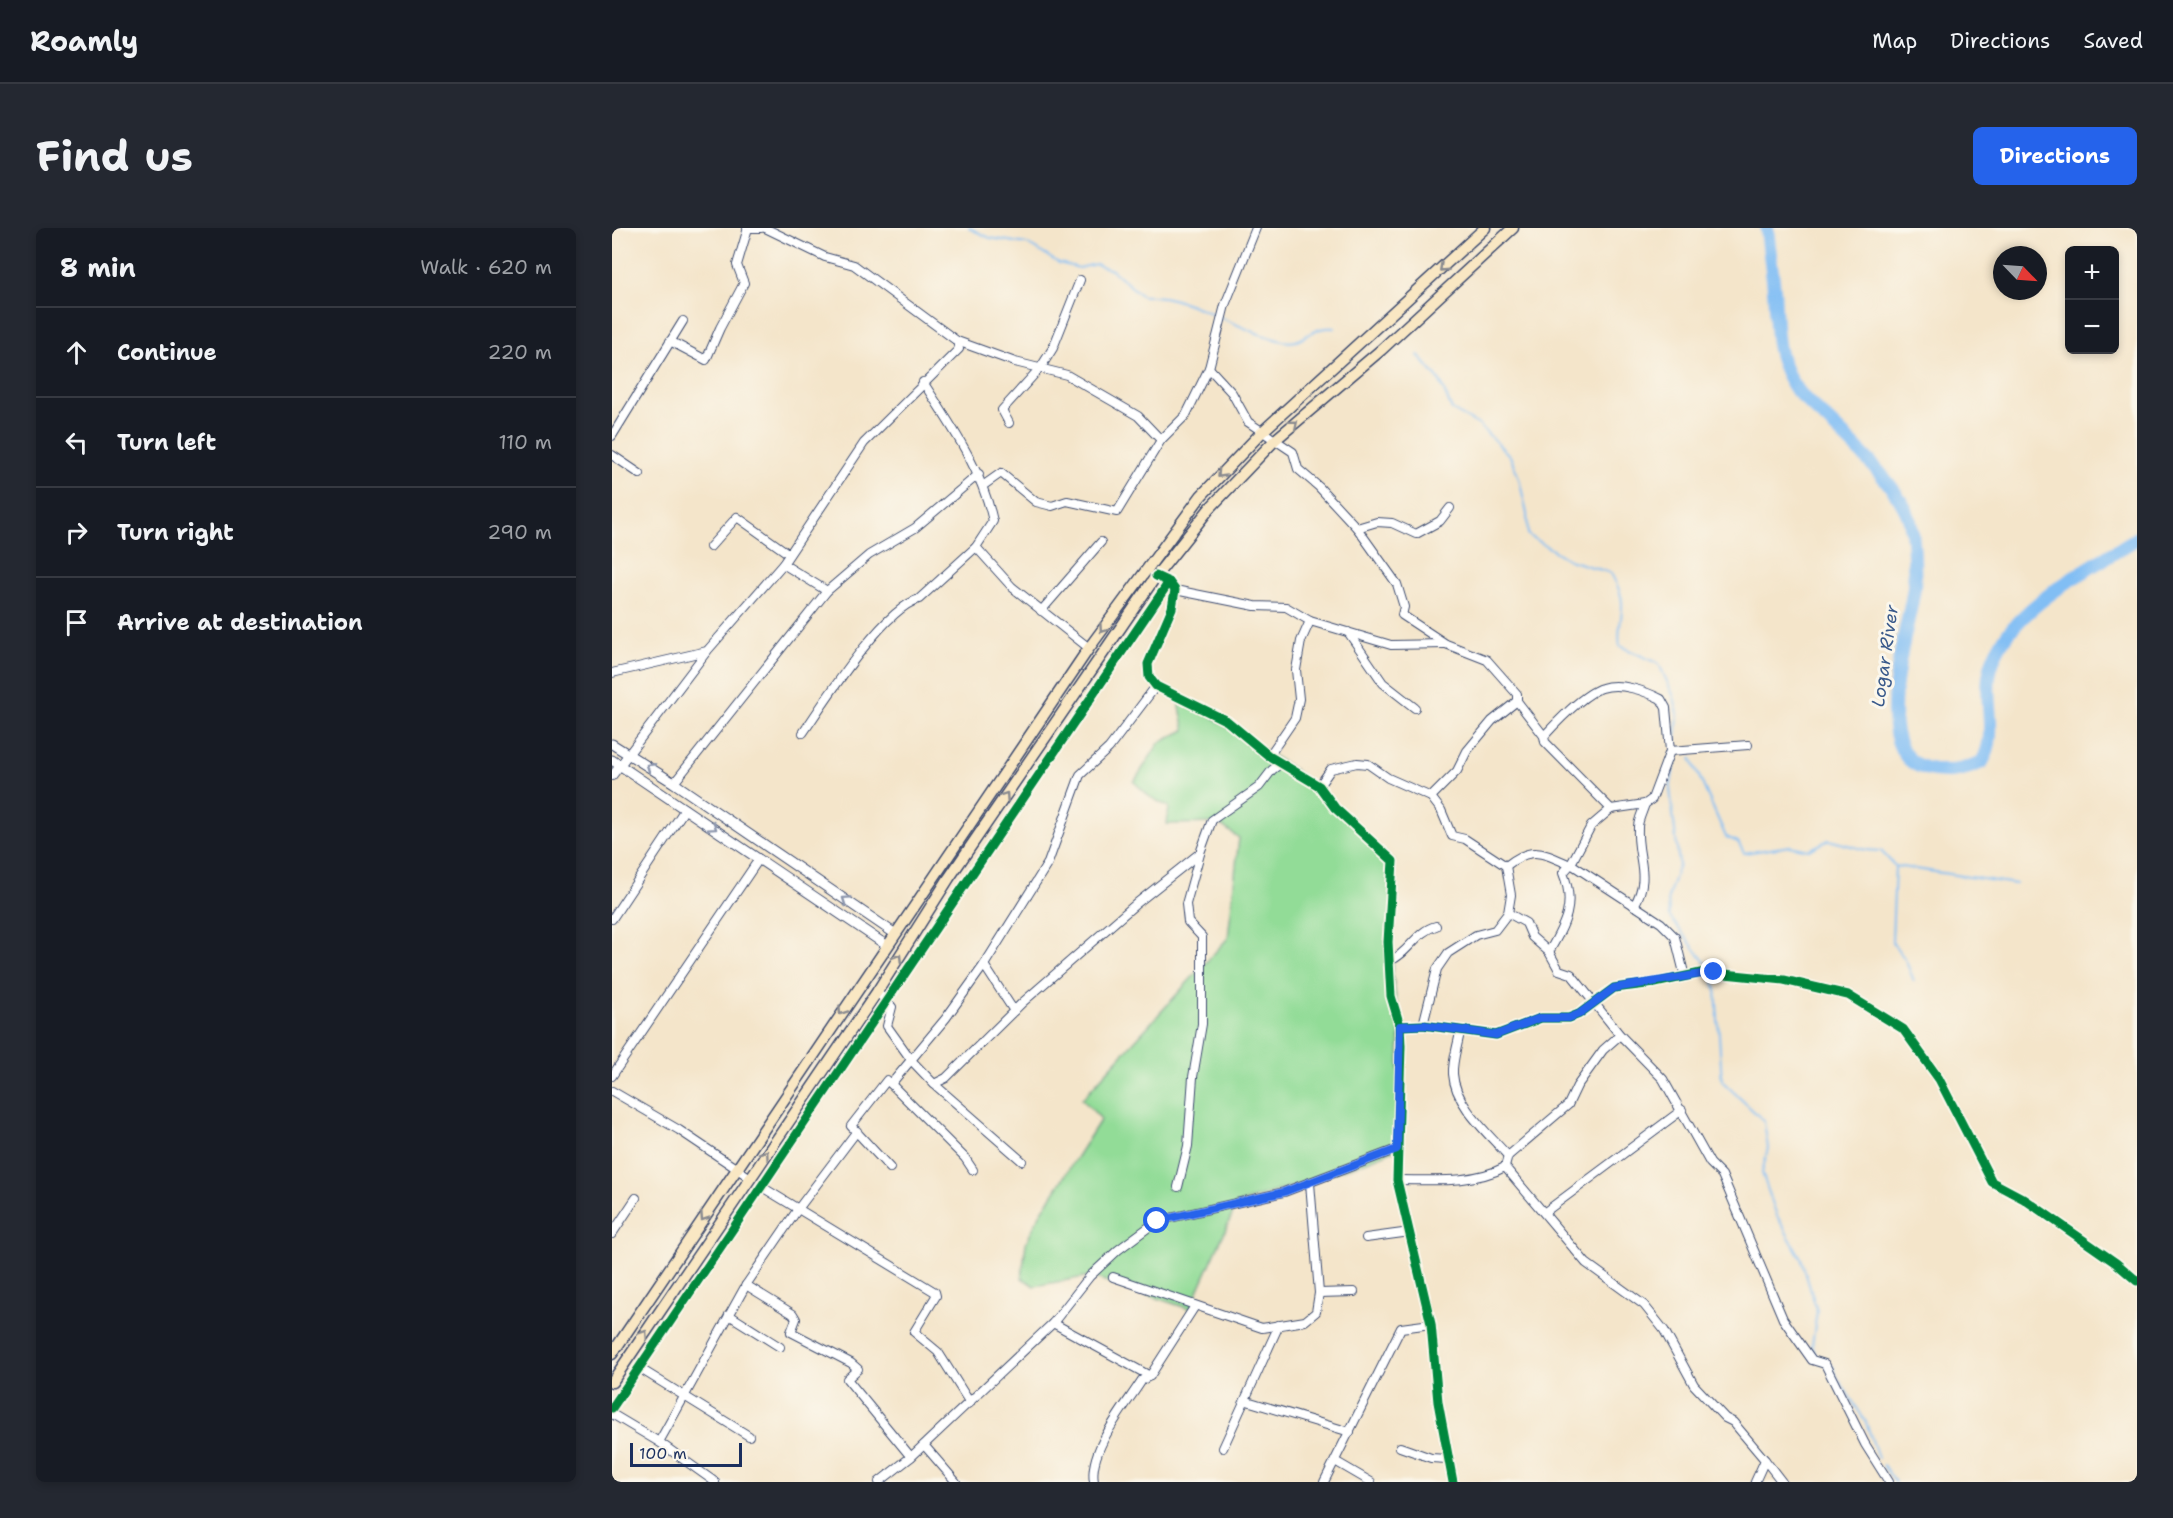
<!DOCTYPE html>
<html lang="en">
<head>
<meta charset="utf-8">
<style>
	:root { --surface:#171b24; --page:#242831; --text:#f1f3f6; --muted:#9ea1a6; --line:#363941; --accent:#2563eb }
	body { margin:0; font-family:"Shantell Sans",sans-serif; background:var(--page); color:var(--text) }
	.controls { position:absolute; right:18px; top:18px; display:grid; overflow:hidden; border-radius:9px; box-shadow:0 3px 9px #0003 }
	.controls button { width:54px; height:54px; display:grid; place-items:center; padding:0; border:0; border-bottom:2px solid var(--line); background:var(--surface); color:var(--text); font:30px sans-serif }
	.compass { position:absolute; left:1381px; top:18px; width:54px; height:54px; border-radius:50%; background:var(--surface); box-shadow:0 3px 9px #0003; rotate:115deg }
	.scale { position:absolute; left:18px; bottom:15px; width:112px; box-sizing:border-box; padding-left:6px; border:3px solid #1b2f5e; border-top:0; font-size:16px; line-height:21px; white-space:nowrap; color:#1b2f5e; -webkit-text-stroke:4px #fbf7ec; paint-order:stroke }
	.stop { position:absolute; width:18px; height:18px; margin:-14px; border:4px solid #2563eb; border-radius:50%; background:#fff }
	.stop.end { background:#2563eb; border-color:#fff; box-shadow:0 2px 6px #0008 }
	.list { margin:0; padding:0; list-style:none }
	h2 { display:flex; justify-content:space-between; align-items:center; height:78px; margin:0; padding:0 24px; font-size:26px }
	h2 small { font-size:20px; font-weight:400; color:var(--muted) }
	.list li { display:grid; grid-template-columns:39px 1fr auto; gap:18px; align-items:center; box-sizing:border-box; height:90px; padding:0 24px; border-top:2px solid var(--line) }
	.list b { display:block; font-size:22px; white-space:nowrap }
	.list em { font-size:20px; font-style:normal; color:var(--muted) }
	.icon { flex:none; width:33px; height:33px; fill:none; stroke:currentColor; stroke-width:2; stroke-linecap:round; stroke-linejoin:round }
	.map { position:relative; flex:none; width:1525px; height:1254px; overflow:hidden; border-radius:9px }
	header { display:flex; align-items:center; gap:36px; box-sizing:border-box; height:84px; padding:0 30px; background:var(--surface); border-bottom:2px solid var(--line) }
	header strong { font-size:28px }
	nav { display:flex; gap:33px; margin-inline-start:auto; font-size:21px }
	.intro { display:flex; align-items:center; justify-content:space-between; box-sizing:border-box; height:144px; padding:0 36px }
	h1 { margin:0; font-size:42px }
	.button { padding:15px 27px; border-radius:9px; background:var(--accent); color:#fff; font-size:21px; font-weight:700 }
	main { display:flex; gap:36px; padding:0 36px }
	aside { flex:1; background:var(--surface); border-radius:9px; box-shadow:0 3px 9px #0003 }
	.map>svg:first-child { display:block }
</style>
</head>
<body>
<header>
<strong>Roamly</strong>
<nav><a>Map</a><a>Directions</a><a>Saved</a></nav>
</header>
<div class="intro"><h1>Find us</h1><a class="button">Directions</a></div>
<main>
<aside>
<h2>8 min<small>Walk · 620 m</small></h2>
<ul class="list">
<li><svg class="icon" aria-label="ahead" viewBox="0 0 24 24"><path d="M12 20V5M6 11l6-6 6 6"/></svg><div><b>Continue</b></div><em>220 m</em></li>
<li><svg class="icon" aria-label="left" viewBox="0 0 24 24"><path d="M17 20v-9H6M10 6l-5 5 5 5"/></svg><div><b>Turn left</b></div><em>110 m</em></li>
<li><svg class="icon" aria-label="right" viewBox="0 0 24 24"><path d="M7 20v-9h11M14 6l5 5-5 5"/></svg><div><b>Turn right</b></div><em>290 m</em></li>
<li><svg class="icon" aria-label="arrive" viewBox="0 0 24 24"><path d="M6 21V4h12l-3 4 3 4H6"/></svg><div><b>Arrive at destination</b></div></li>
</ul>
</aside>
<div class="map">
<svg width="1525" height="1254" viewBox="0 0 1525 1254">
	<rect width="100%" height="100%" fill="#fbf7ec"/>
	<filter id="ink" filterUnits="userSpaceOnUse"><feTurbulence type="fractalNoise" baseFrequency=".0167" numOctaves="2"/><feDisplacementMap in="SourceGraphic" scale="12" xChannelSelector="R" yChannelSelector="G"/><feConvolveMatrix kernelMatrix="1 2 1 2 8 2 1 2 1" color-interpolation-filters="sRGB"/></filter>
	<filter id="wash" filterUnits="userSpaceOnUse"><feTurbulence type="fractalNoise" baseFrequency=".008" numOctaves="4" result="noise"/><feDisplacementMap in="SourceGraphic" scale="24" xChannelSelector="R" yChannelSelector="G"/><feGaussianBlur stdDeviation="1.35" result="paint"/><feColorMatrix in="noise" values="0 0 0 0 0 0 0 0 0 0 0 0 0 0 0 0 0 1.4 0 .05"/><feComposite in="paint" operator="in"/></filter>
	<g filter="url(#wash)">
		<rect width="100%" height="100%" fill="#f4e5ca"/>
		<path fill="#92dc97" stroke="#56867a" stroke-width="1.5" d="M565 466 683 542 781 633 780 743 788 798 785 921 745 937 625 976 578 1081 478 1048 423 1058 410 1050 414 1015 427 988 489 891 470 871 616 710 627 610 606 595 555 596 557 579 538 569 522 554 547 515 573 502Z"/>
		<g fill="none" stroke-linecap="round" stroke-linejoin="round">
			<g stroke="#81bef4" stroke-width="2">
				<path d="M357 0 378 10 415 16 447 35 467 40 484 36 500 42 530 68C574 64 626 104 671 113 694 118 694 98 722 100"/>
				<path d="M806 127 828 153 840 182 867 197 898 228 907 250 915 286 916 307 957 332 999 345C1004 355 1011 367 1010 378 1010 393 1005 403 1008 418L1047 436 1062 469 1066 486 1063 520"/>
				<path d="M1064 526 1058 561 1067 636 1056 670 1057 688 1097 739 1104 761 1110 853 1152 893 1156 920 1150 945 1165 988 1189 1030 1205 1083 1200 1118 1206 1131"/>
				<path d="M1079 530 1114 609 1126 614 1132 625 1178 618 1197 622 1217 612 1254 622 1269 623 1283 638 1280 714 1293 731 1302 753"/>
				<path d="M1283 638 1404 656"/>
				<path d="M1216 1136 1221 1138 1226 1151 1254 1194 1266 1230"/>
				<path d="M1271 1237 1283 1254"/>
			</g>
			<path stroke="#81bef4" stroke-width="14" d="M1155 0C1157 20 1160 41 1162 61 1165 102 1161 129 1186 164 1217 196 1283 249 1297 290 1302 305 1303 342 1302 359 1298 400 1253 524 1313 540 1334 546 1351 543 1370 534 1386 507 1373 479 1377 449 1385 385 1476 343 1525 310"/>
		</g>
	</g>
	<g filter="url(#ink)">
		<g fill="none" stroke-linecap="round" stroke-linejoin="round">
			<defs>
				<g id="minor">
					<path d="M135 0H149"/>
					<path d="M153 0 213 29 242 37 345 113 403 134 455 147 526 188 549 212"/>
					<path d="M58 113 94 132 108 100 132 55 125 37 136 0"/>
					<path d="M597 140 620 165 636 194 681 224 686 241 707 259 745 300 785 356 792 379 790 387 834 416 875 432 905 466V473L880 493 855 523 845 543 819 569"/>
					<path d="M397 195 390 182 429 139 441 120 468 52"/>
					<path d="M0 208 71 93"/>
					<path d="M0 227 28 246"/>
					<path d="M372 257 389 245 424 274 440 278 455 273 505 284 549 212 574 187 597 140 613 77 644 0"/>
					<path d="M745 300 765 294 780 295 804 306 828 293 838 280"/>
					<path d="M98 319 125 289 177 326"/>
					<path d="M364 319 400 359 477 420"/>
					<path d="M171 336 215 363"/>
					<path d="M563 362 643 378 674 379 698 393 779 417 833 416"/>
					<path d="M429 383 489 314"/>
					<path d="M736 404 771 455 803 480"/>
					<path d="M0 445 95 423 171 336 252 215 347 121 345 113"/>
					<path d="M905 473 932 508 933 514 999 581"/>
					<path d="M191 505C213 473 271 381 307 371L364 319 381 293C369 240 340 199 311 154"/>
					<path d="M932 508C945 494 972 465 990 460 1008 454 1033 463 1049 471L1054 480 1058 523 1040 571 1033 576 999 581 979 598 959 636 951 645C964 677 953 696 937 724"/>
					<path d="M1058 523 1136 517"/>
					<path d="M657 528 683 490 687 471 684 442 689 413 698 393"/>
					<path d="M0 548 95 423"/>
					<path d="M62 555 215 363 257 327 303 300 367 246"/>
					<path d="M707 558 719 541 745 535 756 536 776 550 819 569 829 582 840 608 853 611 894 638C919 618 929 624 956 636"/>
					<path d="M959 636 1049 695 1063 709 1073 749"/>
					<path d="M1022 678C1040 647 1024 631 1026 599 1026 592 1031 583 1033 576"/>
					<path d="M896 685 914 695 920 709 937 724 947 742 959 746 1008 807 1051 851 1098 935 1110 947 1171 1091 1200 1132 1213 1136 1253 1216 1277 1254"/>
					<path d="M0 691 73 581"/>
					<path d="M778 733C797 725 804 703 824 698"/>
					<path d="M372 737 402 783"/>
					<path d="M265 764 280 779 275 798 300 833 322 856 334 850 411 774 525 675 588 625 600 592 647 559 660 542 668 536"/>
					<path d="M811 797 825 741 836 725 864 707 883 702 896 685 899 667 894 638"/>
					<path d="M788 798 811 797 884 807 929 790H957L967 786 1002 760 1043 755 1093 744 1172 752 1236 767 1291 801 1327 851 1380 954 1412 971 1504 1035 1525 1053"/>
					<path d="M848 804C846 817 840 833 841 846 843 877 876 905 896 928"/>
					<path d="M0 848 147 631"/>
					<path d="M279 856 334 790 372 737 436 635 468 547 497 520 544 458"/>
					<path d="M322 856 410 933"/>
					<path d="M0 863 67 902 137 949"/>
					<path d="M893 939 896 928 956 877 965 858 991 822 1008 807"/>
					<path d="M278 940 239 898 275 852 353 930 361 942"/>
					<path d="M785 952C820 952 861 956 893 939L974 1035 1032 1077 1052 1102 1082 1157 1113 1190 1121 1194 1153 1232 1143 1254"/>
					<path d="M150 959 323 1064 324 1068 302 1104 326 1124 358 1175"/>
					<path d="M566 959 576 918 581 849 590 796V709L576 694 574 676 588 626"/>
					<path d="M933 984 1070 882"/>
					<path d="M0 1006 24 970"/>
					<path d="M754 1010 798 1004"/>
					<path d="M501 1049 650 1100 693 1093 704 1084 707 1065 698 955"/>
					<path d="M134 1057 181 1086 184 1091 179 1104 239 1135 246 1141 235 1151 299 1229"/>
					<path d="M707 1065 742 1064"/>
					<path d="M117 1087 168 1119"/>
					<path d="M441 1095 538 1148"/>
					<path d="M27 1140 137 1208"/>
					<path d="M635 1173 738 1204"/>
					<path d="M0 1180 557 354"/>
					<path d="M0 1186 47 1214"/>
					<path d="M312 1217 344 1254"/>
					<path d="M788 1219 819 1230 835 1231"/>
					<path d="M611 1220 667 1097"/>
					<path d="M1153 1232 1170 1254"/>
					<path d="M723 1233 759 1254"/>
					<path d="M103 1254 47 1214 134 1057 186 981 245 903"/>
					<path d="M267 1254 299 1229 441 1095 478 1048 506 1022 545 993 672 964 785 921"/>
					<path d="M482 1254C476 1222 513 1179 530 1152L538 1148 583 1078"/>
					<path d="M712 1254 789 1100 819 1096"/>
				</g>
				<g id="tertiary">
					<path d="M544 348 557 354 563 362 560 380 536 436 537 449 544 458 615 493 657 528 707 558 723 580 781 633 776 714 779 768 788 798 789 818 785 952 819 1096 826 1174 841 1254"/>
					<path d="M0 516 62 555 282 705"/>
					<path d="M0 532 274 717"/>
				</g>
				<g id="secondary">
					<path d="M0 1126 477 420 589 268 650 204 873 0"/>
					<path d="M0 1154 265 764 337 650 544 348 598 280 663 212 769 122 901 0"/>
				</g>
			</defs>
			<use href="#minor" stroke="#3c4a6e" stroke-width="10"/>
			<use href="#tertiary" stroke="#3c4a6e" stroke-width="11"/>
			<use href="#secondary" stroke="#3c4a6e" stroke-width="13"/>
			<use href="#minor" stroke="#fff" stroke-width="8"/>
			<use href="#tertiary" stroke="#fff" stroke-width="9"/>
			<use href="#secondary" stroke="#f9e7c3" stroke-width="10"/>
			<defs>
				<g id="cycleway">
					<path d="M544 348 557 354 563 362 560 380 536 436 537 449 544 458 615 493 657 528 707 558 723 580 781 633 776 714 779 768 788 798 789 818 785 952 819 1096 826 1174 841 1254"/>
					<path d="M788 798 811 797 884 807 929 790H957L967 786 1002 760 1043 755 1093 744 1172 752 1236 767 1291 801 1327 851 1380 954 1412 971 1504 1035 1525 1053"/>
					<path d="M0 1180 557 354"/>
				</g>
			</defs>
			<use href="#cycleway" stroke="#fbf7ec" stroke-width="13"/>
			<use href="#cycleway" stroke="#00873e" stroke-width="9"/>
		</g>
		<defs><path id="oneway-chevron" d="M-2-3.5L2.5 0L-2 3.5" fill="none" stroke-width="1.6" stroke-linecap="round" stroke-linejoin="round" transform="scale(1.5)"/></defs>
		<g stroke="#8a8b90">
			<use href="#oneway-chevron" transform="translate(831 40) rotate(137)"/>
			<use href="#oneway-chevron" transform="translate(682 196) rotate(-40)"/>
			<use href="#oneway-chevron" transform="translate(609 246) rotate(133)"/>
			<use href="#oneway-chevron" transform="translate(491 401) rotate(125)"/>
			<use href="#oneway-chevron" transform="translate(393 568) rotate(-56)"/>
			<use href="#oneway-chevron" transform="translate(286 730) rotate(-58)"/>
			<use href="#oneway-chevron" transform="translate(230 783) rotate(124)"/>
			<use href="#oneway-chevron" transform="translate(153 926) rotate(-55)"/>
			<use href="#oneway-chevron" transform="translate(92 989) rotate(124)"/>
			<use href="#oneway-chevron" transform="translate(32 1106) rotate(-56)"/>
		</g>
		<g stroke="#8d97ae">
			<use href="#oneway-chevron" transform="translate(38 539) rotate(-147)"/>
			<use href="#oneway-chevron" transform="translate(101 599) rotate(34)"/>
			<use href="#oneway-chevron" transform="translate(234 672) rotate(-146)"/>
		</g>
	</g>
	<g fill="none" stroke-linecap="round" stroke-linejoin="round" filter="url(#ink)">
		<path stroke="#2563eb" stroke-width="8" d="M545 993 672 964 785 921 788 798 812 797 884 807 928 790H957L967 786 1002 760 1102 744"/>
	</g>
	<g text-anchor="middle" stroke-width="6" stroke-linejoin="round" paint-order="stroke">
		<g font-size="18" font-style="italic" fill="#3a5a8b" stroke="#fbf7ec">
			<text transform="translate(1273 428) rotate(-82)" y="6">Logar River</text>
		</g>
	</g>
</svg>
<div class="controls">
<button>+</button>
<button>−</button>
</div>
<svg class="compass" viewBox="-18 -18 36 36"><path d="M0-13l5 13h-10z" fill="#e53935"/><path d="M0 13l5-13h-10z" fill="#9ea1a6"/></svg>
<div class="scale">100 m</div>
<div class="stop" style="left:545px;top:993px"></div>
<div class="stop end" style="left:1102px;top:744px"></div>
</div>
</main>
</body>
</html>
